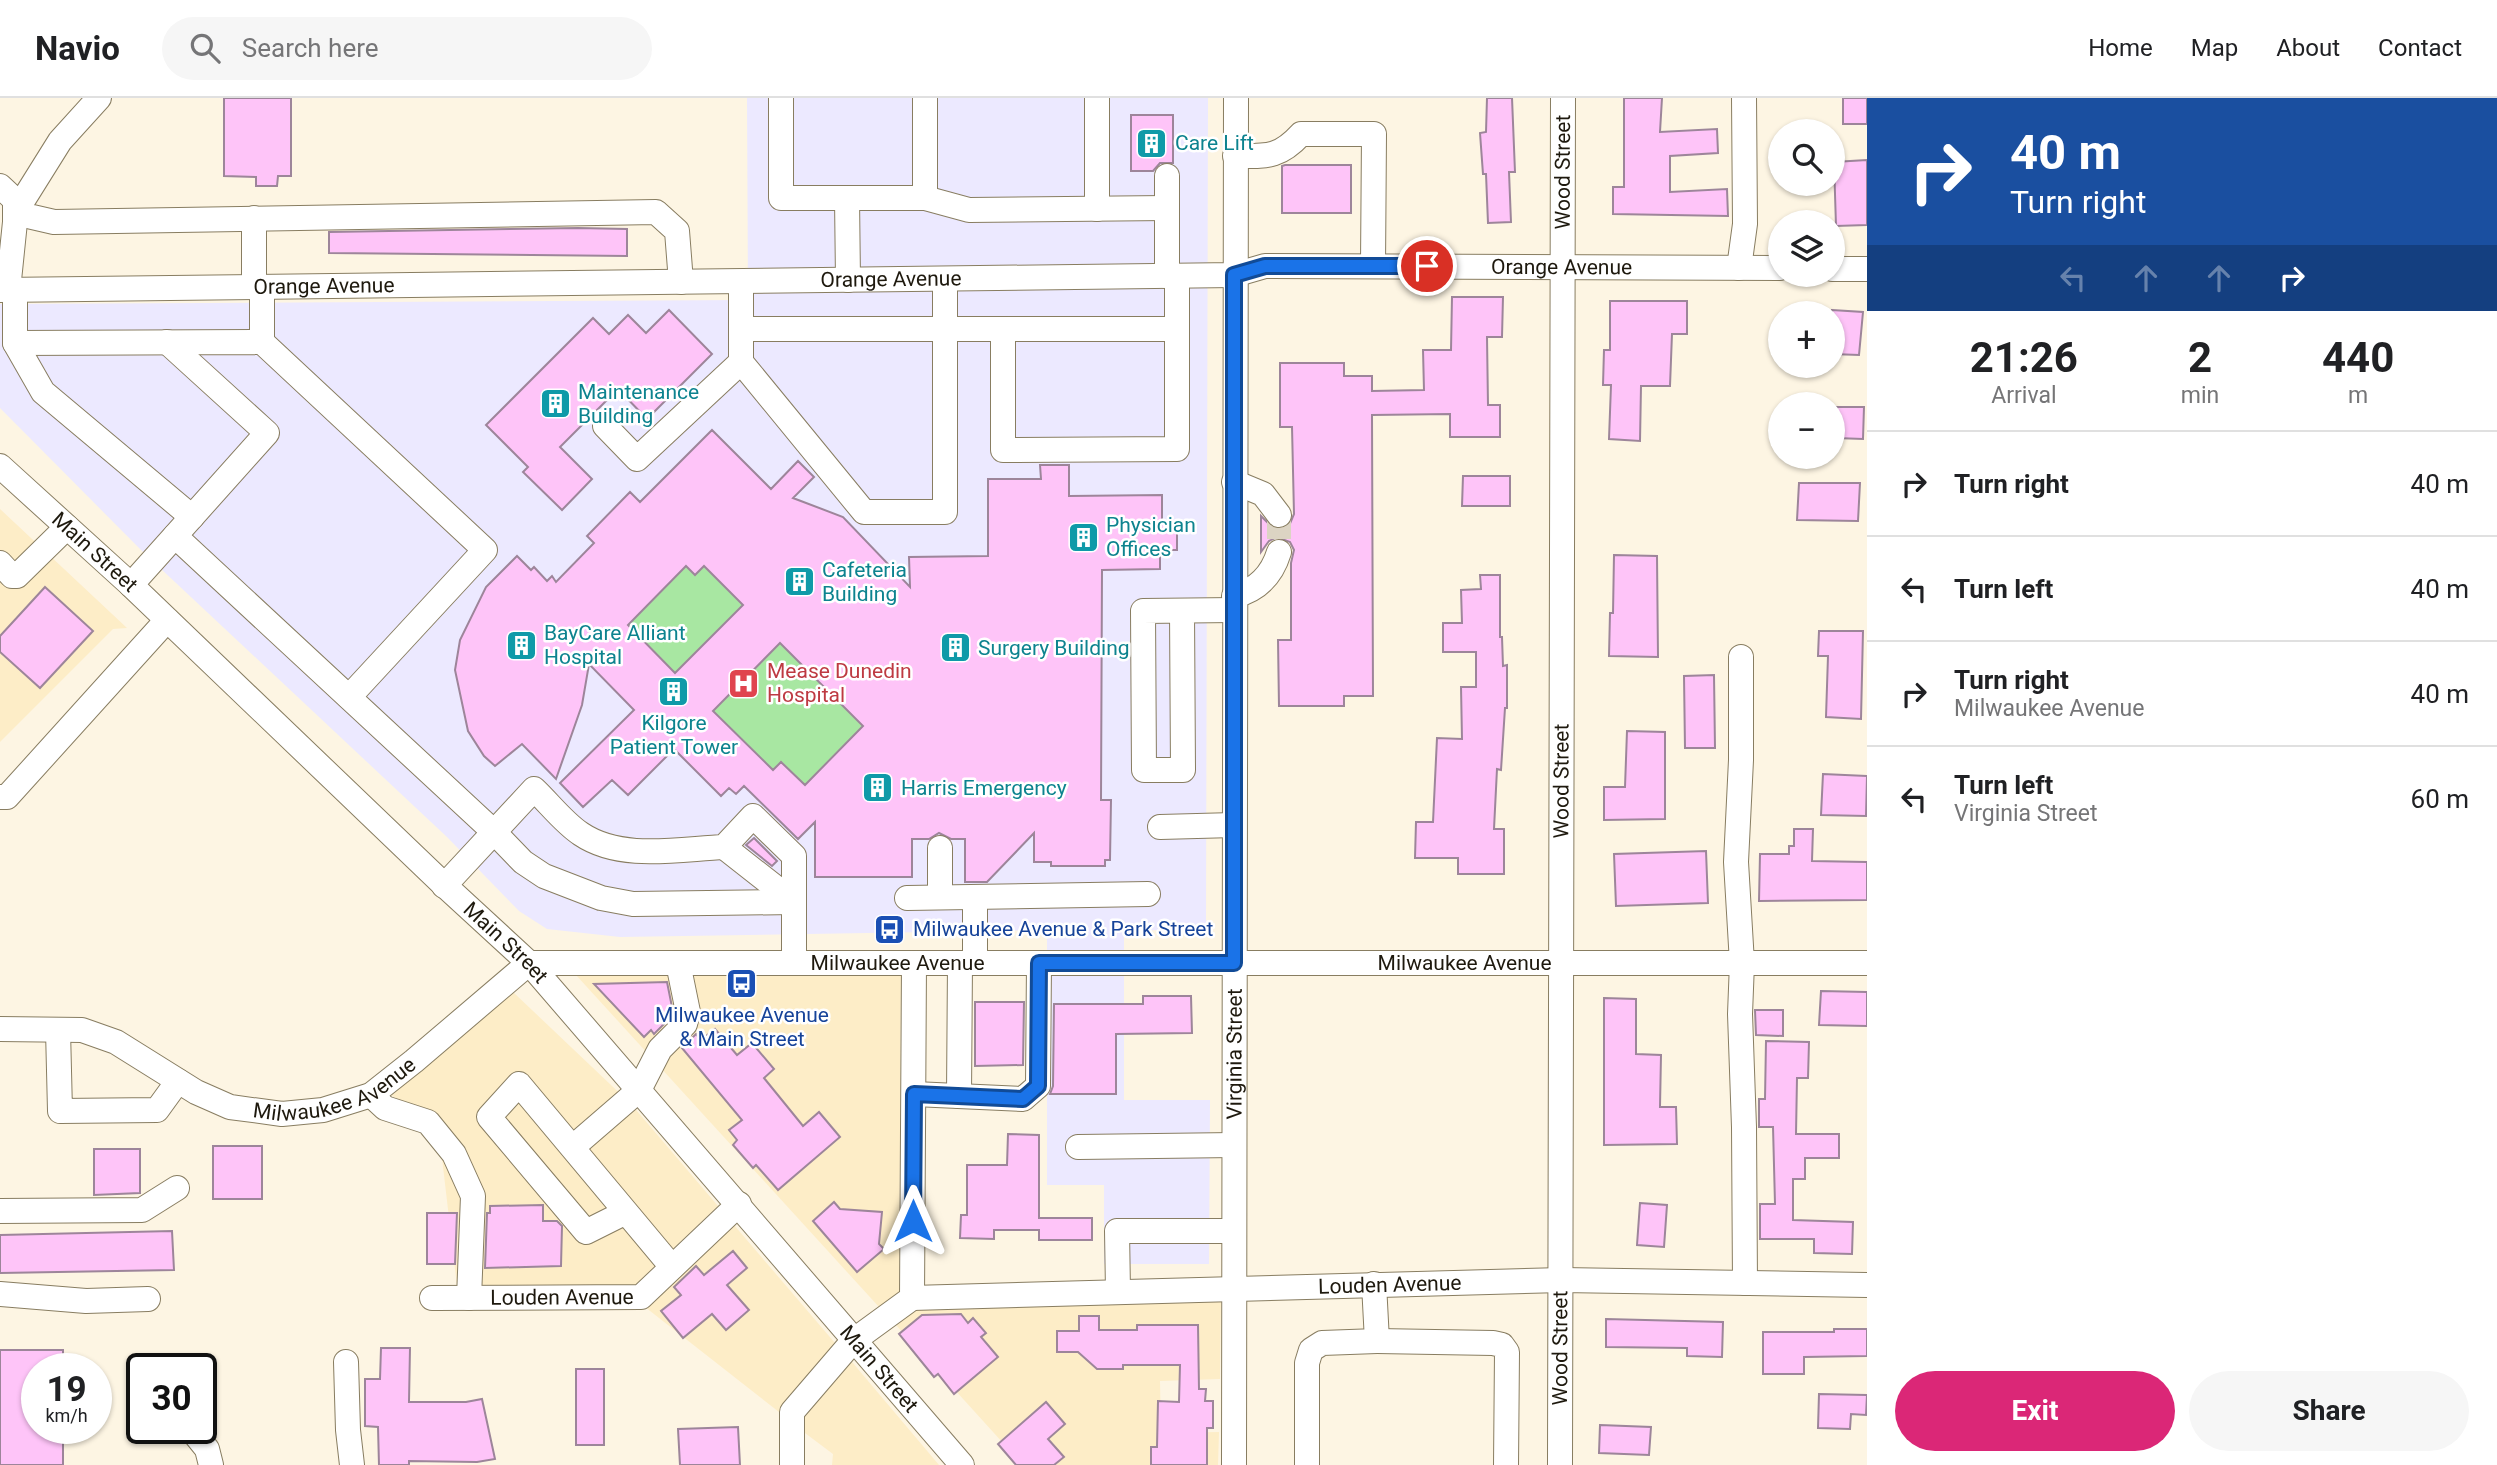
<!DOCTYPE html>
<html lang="en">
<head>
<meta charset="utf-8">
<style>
	:root { --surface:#fff; --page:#f6f6f6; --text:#202124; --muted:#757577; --line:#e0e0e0; --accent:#db2777 }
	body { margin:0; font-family:Roboto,sans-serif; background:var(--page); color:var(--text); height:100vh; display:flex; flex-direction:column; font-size:26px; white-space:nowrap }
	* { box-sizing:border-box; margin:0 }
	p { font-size:23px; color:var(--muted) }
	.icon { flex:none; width:38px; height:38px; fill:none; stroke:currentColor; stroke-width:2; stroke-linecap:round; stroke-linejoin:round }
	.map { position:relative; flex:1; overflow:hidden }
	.panel { display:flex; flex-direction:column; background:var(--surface); width:630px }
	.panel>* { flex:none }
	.top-card { background:#1a4fa0; color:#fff; overflow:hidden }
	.fabs { position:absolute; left:1768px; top:21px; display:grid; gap:14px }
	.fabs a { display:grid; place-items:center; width:77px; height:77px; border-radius:50%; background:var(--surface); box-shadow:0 2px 5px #0004; font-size:35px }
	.speed { position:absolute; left:21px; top:1255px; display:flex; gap:14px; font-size:35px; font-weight:700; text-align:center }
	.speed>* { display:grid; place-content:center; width:91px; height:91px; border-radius:50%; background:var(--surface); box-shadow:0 2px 5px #0004; line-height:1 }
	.speed small { font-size:18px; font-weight:400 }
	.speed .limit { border:4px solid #111; border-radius:10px; background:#fff; color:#111 }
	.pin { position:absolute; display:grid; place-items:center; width:60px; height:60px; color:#fff; margin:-30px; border:4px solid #fff; border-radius:50%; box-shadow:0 2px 7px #0007 }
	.me { position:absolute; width:77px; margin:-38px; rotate:0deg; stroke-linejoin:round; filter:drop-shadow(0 0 5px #0008) }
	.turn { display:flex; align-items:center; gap:24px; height:147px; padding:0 28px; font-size:32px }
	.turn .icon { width:91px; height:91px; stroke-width:2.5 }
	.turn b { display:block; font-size:49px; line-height:60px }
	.lanes { display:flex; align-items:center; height:66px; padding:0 28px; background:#0003; justify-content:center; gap:35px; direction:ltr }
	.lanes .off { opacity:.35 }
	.eta { display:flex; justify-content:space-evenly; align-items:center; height:119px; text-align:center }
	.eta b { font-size:42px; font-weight:700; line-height:49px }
	.primary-button { display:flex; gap:14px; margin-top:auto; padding:14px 28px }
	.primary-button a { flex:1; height:80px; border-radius:42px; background:var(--accent); color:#fff; font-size:28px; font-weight:700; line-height:80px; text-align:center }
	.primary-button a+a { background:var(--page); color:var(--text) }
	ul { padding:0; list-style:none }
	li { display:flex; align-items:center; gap:21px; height:105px; padding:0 28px; border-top:2px solid var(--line) }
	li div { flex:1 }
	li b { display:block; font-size:26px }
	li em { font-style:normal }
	header { display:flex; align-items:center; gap:42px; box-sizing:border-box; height:98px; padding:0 35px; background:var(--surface); border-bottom:2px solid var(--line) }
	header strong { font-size:33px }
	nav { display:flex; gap:38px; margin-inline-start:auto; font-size:24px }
	.search { width:490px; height:63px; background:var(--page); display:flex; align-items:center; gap:18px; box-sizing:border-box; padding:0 24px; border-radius:38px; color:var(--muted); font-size:26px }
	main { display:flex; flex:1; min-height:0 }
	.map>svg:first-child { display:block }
</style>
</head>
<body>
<header>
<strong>Navio</strong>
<div class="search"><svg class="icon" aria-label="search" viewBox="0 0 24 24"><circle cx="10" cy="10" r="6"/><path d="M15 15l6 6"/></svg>Search here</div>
<nav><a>Home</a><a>Map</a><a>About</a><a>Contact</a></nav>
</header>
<main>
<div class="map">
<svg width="1867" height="1367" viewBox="0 0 1867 1367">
	<rect width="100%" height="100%" fill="#fdf5e3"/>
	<g fill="#fdedc7">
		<path d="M0 411 127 530 113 531 0 644Z"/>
		<path d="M576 877H901L899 1194 879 1209Z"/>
		<path d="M513 894 631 1006 718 1108 635 1187 457 1188 438 1026 391 997Z"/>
		<path d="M734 1127 835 1245 782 1307 779 1314 645 1209 651 1207Z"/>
		<path d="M1221 1202 1220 1281 1160 1283 1161 1335 1219 1334 1218 1367H1023L896 1227 917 1211Z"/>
		<path d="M852 1264 939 1367H832L833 1356 805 1335V1318Z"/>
	</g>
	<path fill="#ece9ff" d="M747 0H1208L1206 831 1124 833V1002H1210L1209 1166H1104V1087H1047V832L620 839 547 831 519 813 447 739 144 455 0 310V206L748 202Z"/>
	<g fill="#a8e7a2">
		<path d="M629 410 695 477 704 468 743 507 675 575 628 527 671 483 614 426Z"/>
		<path d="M775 540 863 628 805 687 782 664 773 672 713 613 760 566Z"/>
	</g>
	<g fill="#fec4f8" stroke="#9d859a" stroke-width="2" fill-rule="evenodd">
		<path d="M224 0H291V78H278L277 88H256V79L224 78Z"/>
		<path d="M1487 0H1512L1515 74H1509L1511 124 1488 125 1486 76H1483L1480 35 1486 34Z"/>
		<path d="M1624 0H1662L1660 34 1717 31 1718 55 1670 58V94L1727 91 1728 118 1613 116V89H1624Z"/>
		<rect x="1843" y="0" width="24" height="26"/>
		<path d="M1131 17H1173V65H1160L1153 73H1131Z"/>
		<path d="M1867 62V127L1836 128 1834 64Z"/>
		<path d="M1285 67H1351V115H1282V68Z"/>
		<path d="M578 130 627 131V158L329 155V134Z"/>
		<path d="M1452 199H1503L1502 239H1487L1488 307H1500V339H1450V316L1372 317 1373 598H1344V608H1279L1278 542H1291V465L1294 452 1290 444 1277 439 1269 443 1261 454V418L1273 430 1280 432 1289 428 1294 416 1292 329H1280V265H1344V278H1372V293L1424 292 1423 252H1451Z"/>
		<path d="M1610 203H1687V236H1672L1670 288H1641L1640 343 1609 341 1611 287H1603L1604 252H1610Z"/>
		<path d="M669 212 712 256 647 321 618 291 560 349 592 381 562 412 523 374 528 369 486 327 593 220 609 236 628 217 646 235Z"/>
		<path d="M1832 212 1863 214 1859 257 1832 256Z"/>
		<path d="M1837 309H1864L1863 341 1836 340Z"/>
		<path d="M712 332 771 391 798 363 814 379 793 400 843 419 910 489 909 459 988 458V381H1041L1040 367H1069V398L1162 397V425H1177V452H1160V471L1102 472 1101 702H1111L1110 762H1105V768H1051V764H1034V735L987 784H965V741H951L939 735 929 741H912V779H815V724L798 741 744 688 736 696 729 690 721 698 674 651 628 697 612 682 583 709 560 685 634 612 589 566 582 607 556 681 522 646 495 668 484 658 468 633 455 572 460 542 486 489 517 458 531 472 534 469 547 483 552 478 556 484 594 445 587 438 630 394 640 404ZM686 468 695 477 704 468 743 507 675 575 628 527ZM780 545 863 628 805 687 781 664 773 672 713 613Z"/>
		<path d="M1463 378H1510V408H1462Z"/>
		<path d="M1799 385H1860L1858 423 1797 422Z"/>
		<path d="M1614 457 1657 458 1658 559 1609 558 1610 515H1613Z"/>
		<path d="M1480 477H1500V539H1502L1503 568 1507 567V610H1505L1501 672 1497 671 1494 731H1504V776H1458V760H1415L1416 724H1433L1437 640 1462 641 1461 589H1476V554H1443V525H1462L1461 492 1481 491Z"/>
		<path d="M45 489 93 533 40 590 0 554V538Z"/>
		<path d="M1819 533H1863L1861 621 1826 619 1828 558H1818Z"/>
		<path d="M1714 577 1715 650H1685L1684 578Z"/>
		<path d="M1627 633 1665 634V721L1604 722V689H1625Z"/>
		<path d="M1823 676 1867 678 1866 718 1821 717Z"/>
		<path d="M1794 731H1813L1812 763 1867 764V802L1759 803 1760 756H1789V748H1794Z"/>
		<path d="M754 740 777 763 772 768 746 747Z"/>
		<path d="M1706 753 1708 805 1616 808 1614 756Z"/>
		<path d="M667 884 673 914 672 918 654 936 651 932 644 939 594 886Z"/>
		<path d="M1821 893 1867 894V928L1819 927Z"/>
		<path d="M1143 898H1191L1192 935 1116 936V996H1050L1053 988 1054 906H1143Z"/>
		<path d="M1604 900 1636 901V956L1661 957 1660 1009H1676L1677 1046 1604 1047Z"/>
		<path d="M975 904H1024L1023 967 975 968Z"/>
		<path d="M1755 912H1783V938L1756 937Z"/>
		<path d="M715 931 737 957 752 945 774 971 764 980 803 1028 819 1014 840 1039 778 1092 756 1067 753 1070 733 1047 737 1042 729 1032 742 1022 682 950 696 936 701 942Z"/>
		<path d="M1766 943 1809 944 1808 980H1797L1796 1036H1839V1060H1805V1081H1793V1122L1853 1124 1852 1156 1814 1155V1141H1760V1106H1775L1773 1029H1759V1001H1765Z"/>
		<path d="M1008 1036 1039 1037V1120H1092V1142H1039V1132H994V1141L960 1140 961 1117H967V1067H1007Z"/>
		<rect x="213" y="1048" width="49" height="53"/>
		<path d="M94 1051H140V1095L94 1097Z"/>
		<path d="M834 1104 840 1111 882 1114 879 1146 884 1151 857 1174 813 1123Z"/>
		<path d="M1640 1105 1667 1107 1664 1149 1637 1147Z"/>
		<path d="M543 1107V1123H557L562 1128 561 1168 485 1170 487 1115H490V1108Z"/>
		<path d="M427 1115H457L455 1166H427Z"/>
		<path d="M172 1133 174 1172 0 1175V1137Z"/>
		<path d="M733 1153 747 1170 727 1187 749 1212 726 1232 712 1216 683 1240 661 1213 681 1197 674 1189 696 1168 704 1177Z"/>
		<path d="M961 1216 968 1225 973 1220 986 1235 981 1239 998 1259 954 1296 938 1276 934 1279 899 1236 922 1217Z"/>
		<path d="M1079 1218H1099V1232H1137V1227H1198L1199 1291H1206L1205 1303H1213V1330H1207V1367H1151V1349H1157L1158 1303 1179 1304 1180 1267H1123V1271H1097L1078 1254H1057V1233H1079Z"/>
		<path d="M1606 1221 1723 1224 1722 1259 1687 1258V1250L1606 1249Z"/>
		<path d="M1834 1231H1867V1258L1804 1259V1276H1763V1234H1834Z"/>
		<path d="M381 1250H410L409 1304H466L482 1301 495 1361 477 1364 409 1363V1367H379L378 1329 365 1328V1281H380Z"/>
		<path d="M0 1252H63V1270H37V1330H63V1367H0Z"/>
		<rect x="576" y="1271" width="28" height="76"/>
		<path d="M1819 1296 1867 1297 1866 1317 1851 1316 1850 1331 1818 1330Z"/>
		<path d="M1046 1304 1065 1326 1048 1341 1064 1359 1054 1367H1016L998 1346Z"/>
		<path d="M1600 1327 1651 1329 1649 1357 1599 1355Z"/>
		<path d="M738 1329 740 1367H680L678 1331Z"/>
	</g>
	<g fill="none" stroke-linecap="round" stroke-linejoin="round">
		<path stroke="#dcd4c3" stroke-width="24" stroke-dasharray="24 12" stroke-linecap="butt" d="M1279 417V454"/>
		<defs>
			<g id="minor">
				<path d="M99 0 60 43 15 115 54 124 656 114 677 133 681 184"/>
				<path d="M781 0V100H925V0"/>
				<path d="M1235 58C1267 58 1279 60 1301 36H1374L1373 168"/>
				<path d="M1167 78V178"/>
				<path d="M0 88 15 102V124L8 192"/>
				<path d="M847 100 848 182"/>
				<path d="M925 100 969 112 1167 110"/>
				<path d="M1097 111V0"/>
				<path d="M254 120V189"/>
				<path d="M1739 170 1745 126 1744 0"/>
				<path d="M1832 171H1867"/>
				<path id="s1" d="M0 192 1234 177 1265 168 1780 170"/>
				<path d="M15 192V245L262 244 485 452 349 599"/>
				<path d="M741 231H1177"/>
				<path d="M1003 231V352L1177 351V178"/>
				<path d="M262 244V189"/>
				<path d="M15 245 43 294 192 419"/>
				<path d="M741 264 864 414H945V181"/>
				<path d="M605 328 637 361 741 264V184"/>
				<path id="s2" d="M0 368 131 487 442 785 529 865 962 1367"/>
				<path d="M1234 384 1263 396 1279 417"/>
				<path d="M175 438 494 734 523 764 544 778 601 800 633 806 794 804"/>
				<path d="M0 465 12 478H17L67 429"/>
				<path d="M131 487 267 335 167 244"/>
				<path d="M1234 498C1258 492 1272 477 1279 454"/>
				<path d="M1182 513 1183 672H1144L1143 513 1234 512"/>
				<path d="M1741 559V662L1736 764 1742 865 1740 916 1744 1029 1745 1185"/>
				<path d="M0 699H7L167 522"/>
				<path d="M1160 729 1234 727"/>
				<path d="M724 749 794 804"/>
				<path d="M940 750V799"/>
				<path d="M444 788 534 691C549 705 564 725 581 736 621 763 678 751 724 749L753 718 794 758V865"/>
				<path d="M975 799V865"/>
				<path d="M907 800 1148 796"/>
				<path id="s3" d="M0 931 82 932 116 944 196 994 230 1009 282 1016 323 1012 371 997 414 963 529 865H1867"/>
				<path d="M58 932 60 1013 157 1012 178 983"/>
				<path d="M914 996 1023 1001 1038 988 1039 865"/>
				<path d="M371 997 385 1010 428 1024 454 1056 473 1098 469 1200"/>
				<path d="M959 998 960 865"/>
				<path d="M573 1049 639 992 660 951 685 926 688 914 678 865"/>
				<path d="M1078 1049 1234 1047"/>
				<path d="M0 1113 142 1112 177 1090"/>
				<path d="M626 1114 586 1134 489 1019 519 986 672 1169"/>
				<path d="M1118 1193 1117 1133H1234"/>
				<path d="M0 1196 86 1203 148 1201"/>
				<path id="s4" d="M432 1200 641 1199 739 1106"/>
				<path id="s5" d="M912 1200 1562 1182 1867 1187"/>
				<path d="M1377 1243 1493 1245 1502 1247 1507 1254 1506 1367"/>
				<path d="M346 1264 348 1332 352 1367"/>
				<path d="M190 1330 207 1351 211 1367"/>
				<path d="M792 1367V1314L853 1243 912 1200 914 865"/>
				<path id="s6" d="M1234 1367 1236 0"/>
				<path d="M1307 1367V1265L1311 1252 1322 1245 1377 1243 1374 1186"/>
				<path id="s7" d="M1560 1367 1563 0"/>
			</g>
		</defs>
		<use href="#minor" stroke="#887d61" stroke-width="26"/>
		<use href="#minor" stroke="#fff" stroke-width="24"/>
	</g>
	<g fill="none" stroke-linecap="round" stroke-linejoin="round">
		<defs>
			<path id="route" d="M913 1123 914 996 1023 1001 1038 988 1039 865H1234V177L1265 168H1427"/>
		</defs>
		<use href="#route" stroke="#114b97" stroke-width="18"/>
		<use href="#route" stroke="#1a73e8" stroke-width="12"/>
	</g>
	<defs>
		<symbol id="building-square" viewBox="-11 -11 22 22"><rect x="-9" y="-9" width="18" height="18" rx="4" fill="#0f9aa8" stroke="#fff"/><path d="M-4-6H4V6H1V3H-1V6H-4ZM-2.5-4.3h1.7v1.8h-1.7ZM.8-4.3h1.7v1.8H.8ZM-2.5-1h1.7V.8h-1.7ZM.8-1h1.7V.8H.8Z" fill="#fff"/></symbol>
		<symbol id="hospital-square" viewBox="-11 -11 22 22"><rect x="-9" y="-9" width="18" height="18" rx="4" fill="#e0444e" stroke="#fff"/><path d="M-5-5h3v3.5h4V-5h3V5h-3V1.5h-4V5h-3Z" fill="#fff"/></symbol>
		<symbol id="bus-square" viewBox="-11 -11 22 22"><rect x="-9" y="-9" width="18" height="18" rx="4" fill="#1a4fb4" stroke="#fff"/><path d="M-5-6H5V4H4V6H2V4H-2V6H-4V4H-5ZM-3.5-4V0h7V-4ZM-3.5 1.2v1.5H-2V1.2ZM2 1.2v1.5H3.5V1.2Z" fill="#fff"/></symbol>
	</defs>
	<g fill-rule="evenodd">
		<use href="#building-square" x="1134" y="28" width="35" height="35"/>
		<use href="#building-square" x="538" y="288" width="35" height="35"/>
		<use href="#building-square" x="1066" y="422" width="35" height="35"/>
		<use href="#building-square" x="782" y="466" width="35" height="35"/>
		<use href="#building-square" x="504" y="530" width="35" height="35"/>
		<use href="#building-square" x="938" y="532" width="35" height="35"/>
		<use href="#hospital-square" x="726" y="568" width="35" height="35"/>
		<use href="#building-square" x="656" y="576" width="35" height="35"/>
		<use href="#building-square" x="860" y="672" width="35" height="35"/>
		<use href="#bus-square" x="872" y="814" width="35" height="35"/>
		<use href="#bus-square" x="724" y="868" width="35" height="35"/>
	</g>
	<g text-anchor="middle" stroke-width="5" stroke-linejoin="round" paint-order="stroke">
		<g font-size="21" fill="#0d838f" stroke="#fff" text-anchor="start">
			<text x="1175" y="52">Care Lift</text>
			<text x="578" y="301">Maintenance<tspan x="578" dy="24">Building</tspan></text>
			<text x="1106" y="434">Physician<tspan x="1106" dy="24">Offices</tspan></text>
			<text x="822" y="479">Cafeteria<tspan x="822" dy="24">Building</tspan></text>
			<text x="544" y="542">BayCare Alliant<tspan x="544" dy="24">Hospital</tspan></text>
			<text x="978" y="557">Surgery Building</text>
			<text x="674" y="632" text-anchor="middle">Kilgore<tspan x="674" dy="24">Patient Tower</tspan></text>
			<text x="901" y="697">Harris Emergency</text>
		</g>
		<g font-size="21" fill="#1e190e" stroke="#fff">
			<text dy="7" stroke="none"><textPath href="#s7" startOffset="1293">Wood Street</textPath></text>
			<text dy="7" stroke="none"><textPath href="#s1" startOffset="1563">Orange Avenue</textPath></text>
			<text dy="7" stroke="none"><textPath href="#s1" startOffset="891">Orange Avenue</textPath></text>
			<text dy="7" stroke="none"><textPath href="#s1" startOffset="324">Orange Avenue</textPath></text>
			<text dy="7" stroke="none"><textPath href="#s2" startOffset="128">Main Street</textPath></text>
			<text dy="7" stroke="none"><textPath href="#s7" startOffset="684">Wood Street</textPath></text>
			<text dy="7" stroke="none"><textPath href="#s2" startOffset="695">Main Street</textPath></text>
			<text dy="7" stroke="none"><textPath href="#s3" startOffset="968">Milwaukee Avenue</textPath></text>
			<text dy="7" stroke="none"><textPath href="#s3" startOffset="1535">Milwaukee Avenue</textPath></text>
			<text dy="7" stroke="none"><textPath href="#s6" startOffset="411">Virginia Street</textPath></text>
			<text dy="7" stroke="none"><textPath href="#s3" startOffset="360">Milwaukee Avenue</textPath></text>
			<text dy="7" stroke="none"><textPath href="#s5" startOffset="478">Louden Avenue</textPath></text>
			<text dy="7" stroke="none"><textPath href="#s4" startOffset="130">Louden Avenue</textPath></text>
			<text dy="7" stroke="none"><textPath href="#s7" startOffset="117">Wood Street</textPath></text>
			<text dy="7" stroke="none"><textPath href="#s2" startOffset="1262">Main Street</textPath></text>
		</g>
		<g font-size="21" fill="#be3a42" stroke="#fff" text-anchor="start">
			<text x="767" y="580">Mease Dunedin<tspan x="767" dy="24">Hospital</tspan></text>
		</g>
		<g font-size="21" fill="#164399" stroke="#fff" text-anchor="start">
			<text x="913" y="838">Milwaukee Avenue &amp; Park Street</text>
			<text x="742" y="924" text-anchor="middle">Milwaukee Avenue<tspan x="742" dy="24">&amp; Main Street</tspan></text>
		</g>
	</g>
</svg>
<div class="fabs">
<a><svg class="icon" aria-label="search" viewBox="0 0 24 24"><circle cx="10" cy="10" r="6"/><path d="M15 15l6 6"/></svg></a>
<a><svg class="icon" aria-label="layers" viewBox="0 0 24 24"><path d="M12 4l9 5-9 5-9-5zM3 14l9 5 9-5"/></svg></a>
<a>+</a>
<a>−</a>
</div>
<div class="speed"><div>19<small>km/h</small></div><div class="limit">30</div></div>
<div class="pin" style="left:1427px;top:168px;background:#d93025"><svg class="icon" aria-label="arrive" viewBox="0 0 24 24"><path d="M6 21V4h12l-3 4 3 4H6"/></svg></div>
<svg class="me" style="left:913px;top:1123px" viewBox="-20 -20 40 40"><path d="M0-17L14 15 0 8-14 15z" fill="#1a73e8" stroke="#fff" stroke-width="4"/></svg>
</div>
<section class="panel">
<div class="top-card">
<div class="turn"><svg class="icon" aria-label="right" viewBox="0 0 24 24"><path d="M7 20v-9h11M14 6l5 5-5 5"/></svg><div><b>40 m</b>Turn right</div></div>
<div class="lanes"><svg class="icon off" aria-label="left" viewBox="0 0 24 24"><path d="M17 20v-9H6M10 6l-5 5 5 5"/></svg><svg class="icon off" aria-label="ahead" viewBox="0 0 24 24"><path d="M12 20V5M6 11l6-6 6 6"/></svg><svg class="icon off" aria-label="ahead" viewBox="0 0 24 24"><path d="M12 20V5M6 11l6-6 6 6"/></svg><svg class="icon" aria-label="right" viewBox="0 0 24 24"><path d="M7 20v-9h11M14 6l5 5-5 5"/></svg></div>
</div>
<div class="eta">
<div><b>21:26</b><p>Arrival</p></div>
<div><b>2</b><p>min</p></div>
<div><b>440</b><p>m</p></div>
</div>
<ul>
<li><svg class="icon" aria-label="right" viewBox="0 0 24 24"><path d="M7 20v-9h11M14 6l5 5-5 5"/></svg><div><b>Turn right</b></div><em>40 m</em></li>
<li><svg class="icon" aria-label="left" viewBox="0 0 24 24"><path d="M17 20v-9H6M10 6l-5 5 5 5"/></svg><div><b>Turn left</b></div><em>40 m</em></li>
<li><svg class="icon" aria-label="right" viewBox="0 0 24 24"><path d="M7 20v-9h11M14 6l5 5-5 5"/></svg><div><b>Turn right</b><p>Milwaukee Avenue</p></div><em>40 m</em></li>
<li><svg class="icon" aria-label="left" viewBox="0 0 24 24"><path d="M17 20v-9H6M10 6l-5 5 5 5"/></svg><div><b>Turn left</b><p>Virginia Street</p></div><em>60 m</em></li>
</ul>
<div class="primary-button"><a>Exit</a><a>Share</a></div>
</section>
</main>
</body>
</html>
